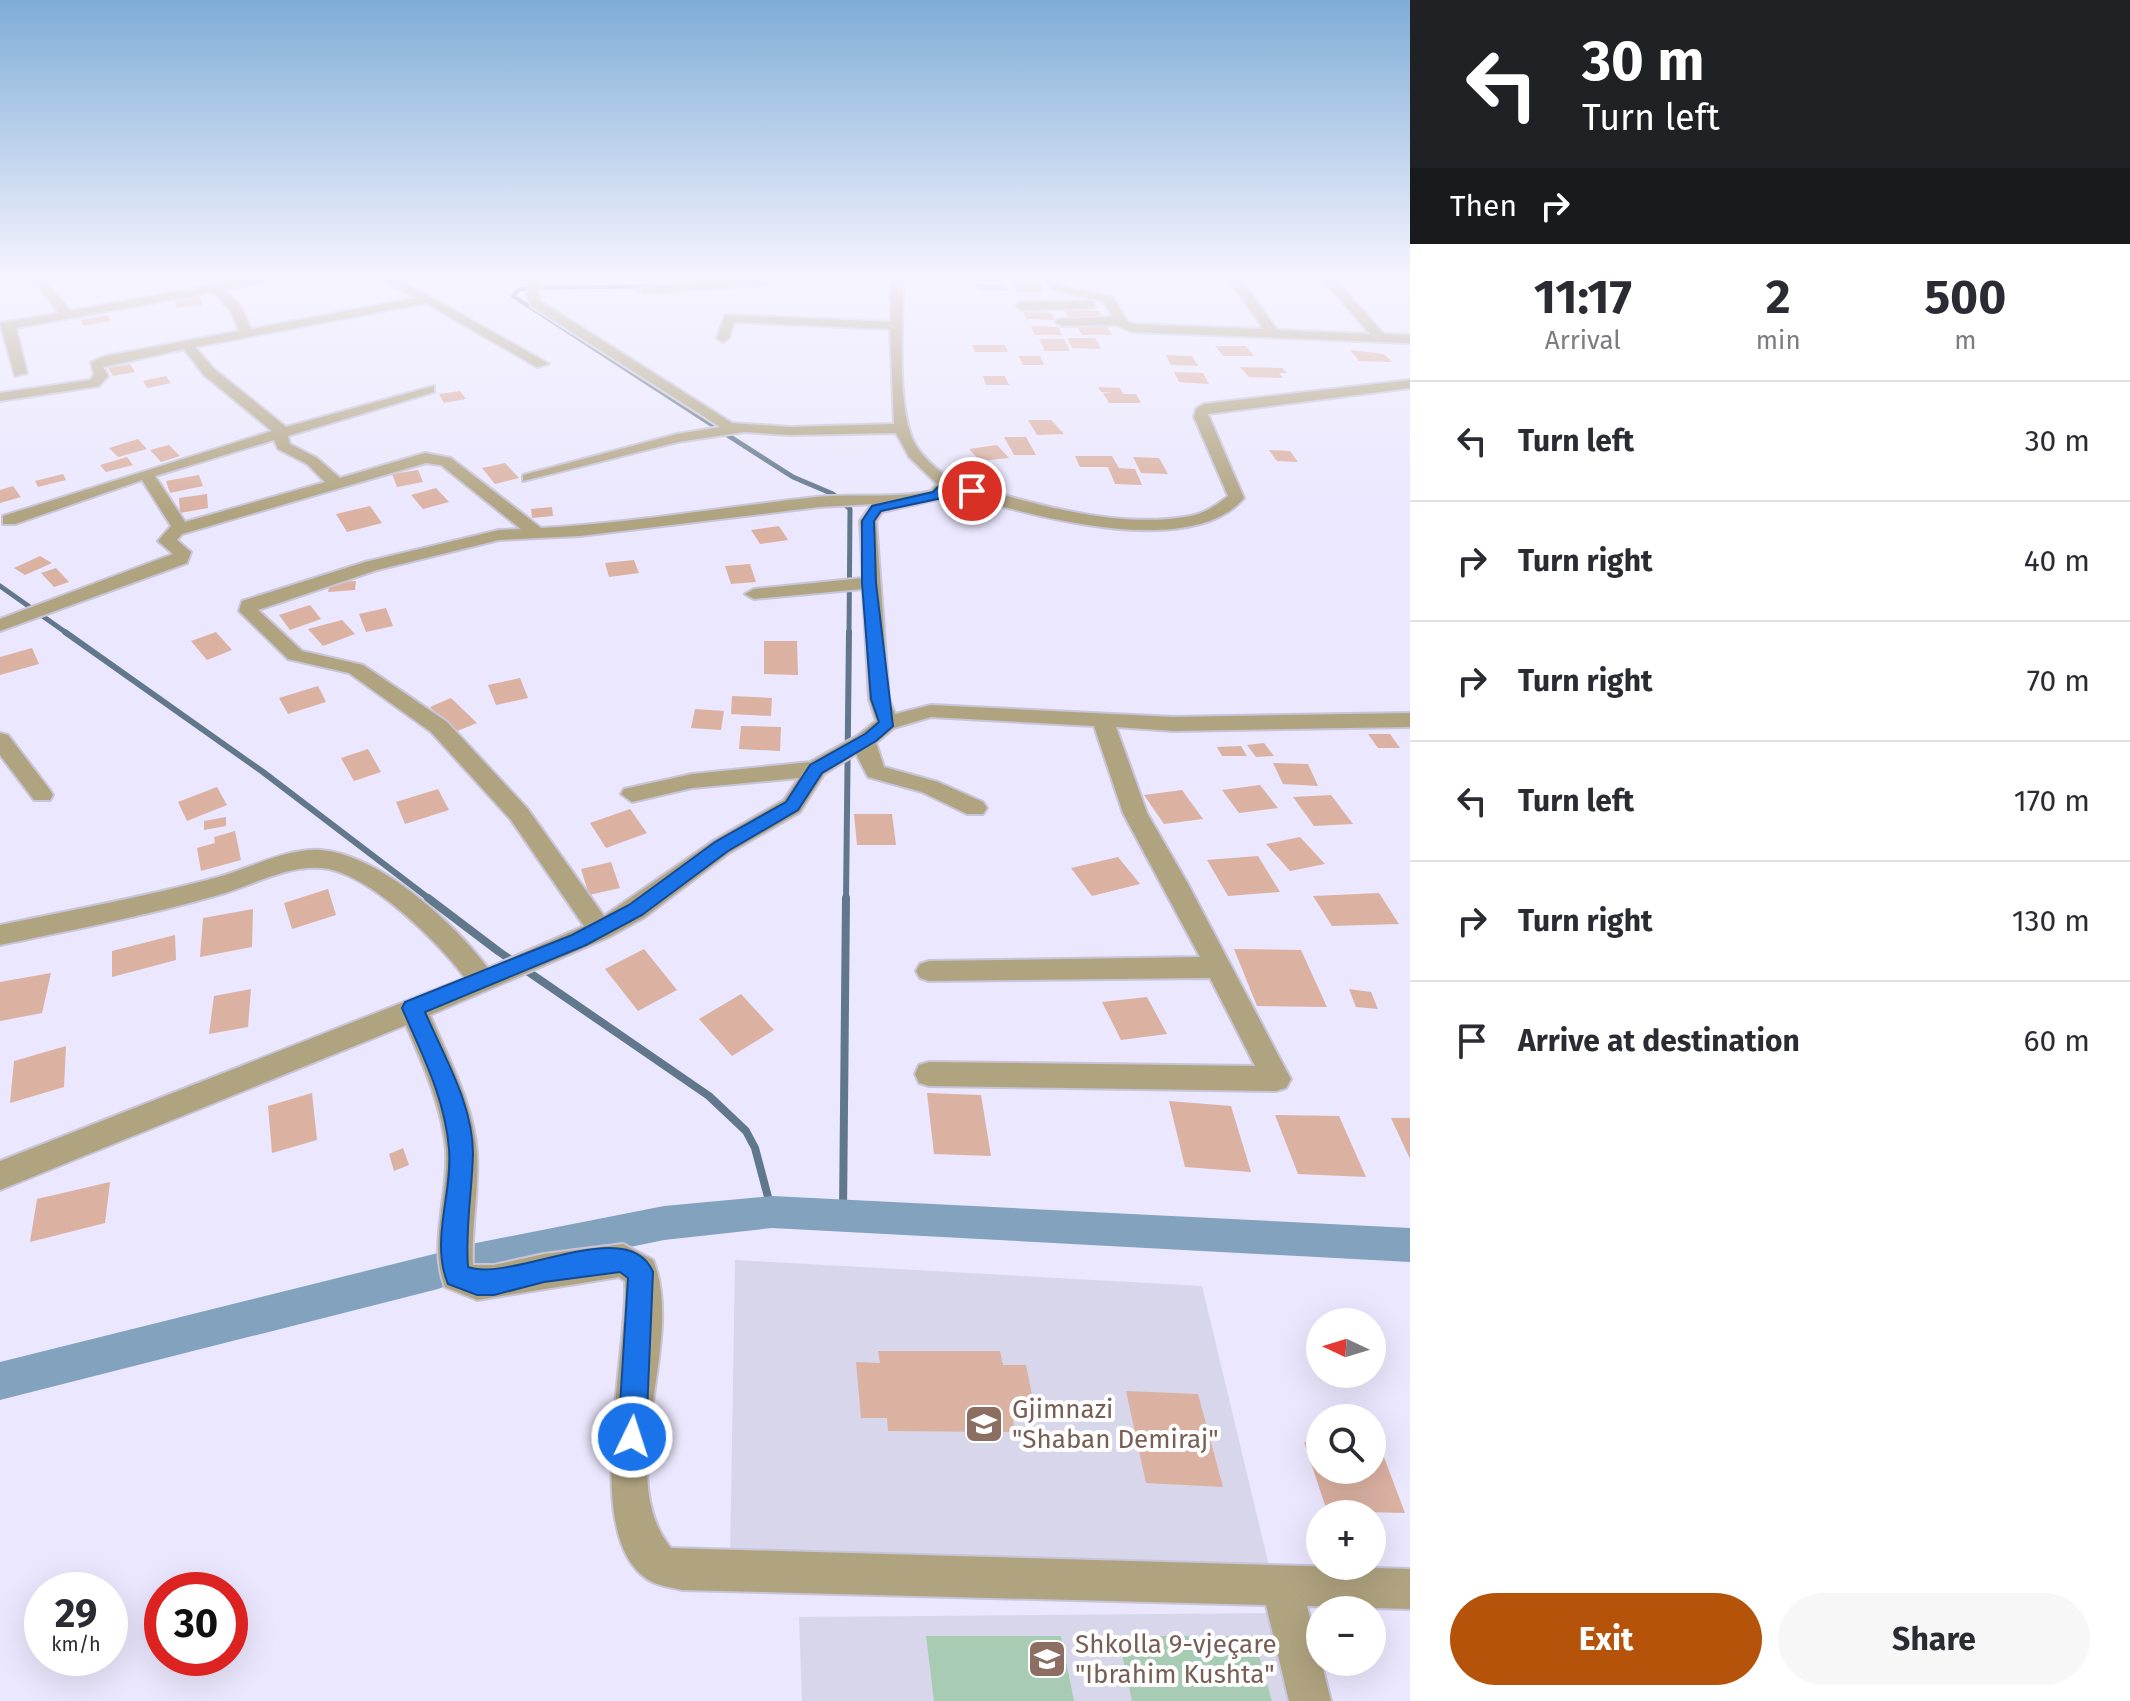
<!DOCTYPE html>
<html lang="en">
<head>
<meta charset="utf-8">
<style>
	:root { --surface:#fff; --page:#f7f7f7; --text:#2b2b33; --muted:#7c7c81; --line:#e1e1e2; --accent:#b45309 }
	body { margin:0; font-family:"Fira Sans",sans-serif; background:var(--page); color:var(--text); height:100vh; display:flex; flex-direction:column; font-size:30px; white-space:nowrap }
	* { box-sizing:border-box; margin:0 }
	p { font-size:26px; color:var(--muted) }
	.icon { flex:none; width:44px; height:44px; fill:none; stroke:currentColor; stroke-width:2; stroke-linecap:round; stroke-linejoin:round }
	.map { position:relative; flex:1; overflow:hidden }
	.details { display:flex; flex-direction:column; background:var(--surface); width:720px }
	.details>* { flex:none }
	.banner { background:#202124; color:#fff; overflow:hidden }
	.needle { width:52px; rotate:274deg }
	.buttons { position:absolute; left:1306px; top:1308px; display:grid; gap:16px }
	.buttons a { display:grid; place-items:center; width:80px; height:80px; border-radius:50%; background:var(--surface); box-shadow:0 8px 32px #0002; font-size:40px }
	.speed { position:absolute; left:24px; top:1572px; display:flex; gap:16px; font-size:40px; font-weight:700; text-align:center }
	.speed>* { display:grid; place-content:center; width:104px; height:104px; border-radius:50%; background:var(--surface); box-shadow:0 8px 32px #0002; line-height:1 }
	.speed small { font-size:20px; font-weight:400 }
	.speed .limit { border:12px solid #d22; background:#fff; color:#111 }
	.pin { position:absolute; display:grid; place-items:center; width:68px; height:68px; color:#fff; margin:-34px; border:4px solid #fff; border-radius:50%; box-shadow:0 2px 8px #0007 }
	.me { position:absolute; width:88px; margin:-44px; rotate:4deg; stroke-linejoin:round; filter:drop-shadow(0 0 6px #0008) }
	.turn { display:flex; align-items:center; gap:28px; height:168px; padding:0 40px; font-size:36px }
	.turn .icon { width:104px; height:104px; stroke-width:2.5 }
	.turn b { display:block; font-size:56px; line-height:68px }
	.then { display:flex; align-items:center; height:76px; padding:0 40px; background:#0003; gap:16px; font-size:30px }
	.eta { display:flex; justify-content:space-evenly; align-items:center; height:136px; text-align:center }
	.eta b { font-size:48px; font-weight:700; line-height:56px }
	.cta { display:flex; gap:16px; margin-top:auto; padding:16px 40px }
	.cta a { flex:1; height:92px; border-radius:48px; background:var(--accent); color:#fff; font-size:32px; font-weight:700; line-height:92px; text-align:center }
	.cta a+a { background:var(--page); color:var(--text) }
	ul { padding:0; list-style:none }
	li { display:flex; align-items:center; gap:24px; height:120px; padding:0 40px; border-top:2px solid var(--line) }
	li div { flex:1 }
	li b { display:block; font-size:30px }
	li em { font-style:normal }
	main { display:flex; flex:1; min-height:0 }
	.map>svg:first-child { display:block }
</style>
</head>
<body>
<main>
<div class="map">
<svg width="1410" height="1701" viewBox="0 0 1410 1701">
	<rect width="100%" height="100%" fill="#ebe7fe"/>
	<g fill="#d8d6eb">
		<path d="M735 1260 1202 1286 1270 1570 730 1562Z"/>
		<path d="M1282 1613 1303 1701H802L799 1617Z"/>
	</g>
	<g fill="#a8cbb4">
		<path d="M926 1636H1061L1074 1701H934Z"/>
		<path d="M1118 1636H1253L1272 1701H1132Z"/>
	</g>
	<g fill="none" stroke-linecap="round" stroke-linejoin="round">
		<g stroke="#61778c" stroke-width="4">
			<path d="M698 286 706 284 708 274"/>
			<path d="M529 288 518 290 513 296 721 431"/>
			<path d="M539 288 662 286"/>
		</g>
		<g stroke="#61778c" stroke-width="5">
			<path d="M718 429 793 477 833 494 850 509 849 634"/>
			<path d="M0 586 68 634"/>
		</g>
		<g stroke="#61778c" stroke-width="6">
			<path d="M65 632 263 772 431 900"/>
			<path d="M846 900 849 632"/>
		</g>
		<g stroke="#61778c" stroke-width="8">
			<path d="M428 898 498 951 709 1096 746 1131 755 1148 772 1212"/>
			<path d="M843 1214 846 898"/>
		</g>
		<path fill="#82a2bd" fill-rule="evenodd" d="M772 1196 1410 1228V1262L772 1228 664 1240 461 1282 453 1278 451 1284 438 1289 0 1400V1362L438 1253 446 1257 448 1252 461 1246 664 1206Z"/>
	</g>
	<g fill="#dbb1a2">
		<path d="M975 274H998L1002 282H978Z"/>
		<path d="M1187 274H1223L1227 279 1190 278Z"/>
		<path d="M1014 283 1040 284 1044 292H1017Z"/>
		<path d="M975 284H1005L1008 291H981Z"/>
		<path d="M200 297 202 305 176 308 175 301Z"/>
		<path d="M1065 310 1099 311 1101 315H1097L1100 319H1069Z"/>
		<path d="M1023 312 1051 313 1055 320 1027 319Z"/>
		<path d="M108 315 110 321 83 326 81 320Z"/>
		<path d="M1031 326 1058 327 1062 335H1035Z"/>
		<path d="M1077 326 1107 327 1112 335H1082Z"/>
		<path d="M1067 338H1095L1101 349 1072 348Z"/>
		<path d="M1039 339H1064L1070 351H1045Z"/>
		<path d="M972 345H1005L1008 352H975Z"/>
		<path d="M1215 346H1246L1254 356H1223Z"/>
		<path d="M1350 350 1384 354 1392 362 1359 361Z"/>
		<path d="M1166 355 1192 356 1198 366 1171 365Z"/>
		<path d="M1019 356H1040L1044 365H1023Z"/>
		<path d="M130 364 135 372 113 376 108 368Z"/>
		<path d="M1240 367 1282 368 1287 373H1279L1283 378 1249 377Z"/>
		<path d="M1174 372 1203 373 1209 384 1179 382Z"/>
		<path d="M166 376 171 383 147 388 143 381Z"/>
		<path d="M983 376H1005L1009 385H986Z"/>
		<path d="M1098 387 1120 388 1123 394H1136L1141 403H1109L1103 393 1114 392H1101Z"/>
		<path d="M460 391 466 399 444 403 439 394Z"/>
		<path d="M1028 420H1051L1064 434 1037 435Z"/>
		<path d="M1004 437H1026L1036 455H1014Z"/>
		<path d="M138 439 147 449 118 457 109 448Z"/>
		<path d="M169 445 180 456 161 462 150 450Z"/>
		<path d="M997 445 1009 458 980 461 969 449Z"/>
		<path d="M1269 450 1290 451 1298 462 1277 461Z"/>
		<path d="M1075 456H1112L1119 468 1135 469 1142 485 1115 484 1108 467H1080Z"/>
		<path d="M127 457 133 465 106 472 100 465Z"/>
		<path d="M1133 457 1159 458 1168 474 1141 473Z"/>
		<path d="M505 463 519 478 495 484 482 468Z"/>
		<path d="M418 470 423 482 397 487 392 474Z"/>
		<path d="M63 474 66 480 38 487 35 481Z"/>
		<path d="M199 475 203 486 170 493 166 481Z"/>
		<path d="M13 486 21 497 0 503V490Z"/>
		<path d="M436 488 449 502 423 509 411 495Z"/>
		<path d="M207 494 208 508 180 513 179 498Z"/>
		<path d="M370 506 382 523 347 532 336 514Z"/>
		<path d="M552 507 553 516 532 518 531 509Z"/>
		<path d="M779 526 788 540 760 544 751 530Z"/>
		<path d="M40 556 52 563 25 575 14 568Z"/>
		<path d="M634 560 639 573 609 577 605 563Z"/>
		<path d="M750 564 756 582 731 584 725 566Z"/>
		<path d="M56 568 69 582 54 587 41 573Z"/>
		<path d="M356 581 355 590 328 592 330 583Z"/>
		<path d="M310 605 321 619 290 630 279 615Z"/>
		<path d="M386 608 393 626 366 632 359 614Z"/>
		<path d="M342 620 355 634 323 646 308 629Z"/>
		<path d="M216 632 232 650 207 660 191 641Z"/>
		<path d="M764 641H797L798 675 764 674Z"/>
		<path d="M32 648 39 664 0 675V657Z"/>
		<path d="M520 678 528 698 496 705 488 685Z"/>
		<path d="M318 686 326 702 288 714 279 698Z"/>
		<path d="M732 696 772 698 771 716 731 714Z"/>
		<path d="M451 698 477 723 455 732 430 707Z"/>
		<path d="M695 709 724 711 721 730 691 728Z"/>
		<path d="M741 726 781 727 780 751 739 749Z"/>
		<path d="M1368 734H1390L1400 748H1378Z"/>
		<path d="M1264 743 1274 756 1256 757 1247 745Z"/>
		<path d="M1241 746 1247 756H1222L1217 747Z"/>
		<path d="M368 749 381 772 354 781 341 758Z"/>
		<path d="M1273 763 1308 764 1318 786 1283 784Z"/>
		<path d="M1260 785 1278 808 1239 813 1222 790Z"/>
		<path d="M217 787 227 805 187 821 178 802Z"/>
		<path d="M438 789 449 810 405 824 396 802Z"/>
		<path d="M1182 790 1203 819 1164 824 1144 795Z"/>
		<path d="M1331 795 1353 824 1314 826 1293 797Z"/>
		<path d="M630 809 647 833 606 848 590 823Z"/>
		<path d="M854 814H892L896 845H857Z"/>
		<path d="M226 817V826L204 830V821Z"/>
		<path d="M235 831 241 860 201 871 197 848 215 843 214 837Z"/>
		<path d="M1300 837 1325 864 1290 871 1266 844Z"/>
		<path d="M1258 856 1280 892 1228 896 1207 860Z"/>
		<path d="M1118 857 1140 884 1092 896 1071 868Z"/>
		<path d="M611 862 620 888 589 895 581 869Z"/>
		<path d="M328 889 336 915 292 929 284 903Z"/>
		<path d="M1379 893 1399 924 1332 926 1313 896Z"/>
		<path d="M253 909 252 947 200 957 203 918Z"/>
		<path d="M175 935 176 960 112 977V951Z"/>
		<path d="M644 949 677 990 638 1011 605 969Z"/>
		<path d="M1234 949 1301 950 1327 1007 1257 1006Z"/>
		<path d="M51 973 42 1013 0 1021V982Z"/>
		<path d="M251 989 248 1027 209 1034 214 996Z"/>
		<path d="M1349 989 1371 992 1378 1009 1356 1007Z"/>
		<path d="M741 994 774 1030 732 1056 699 1019Z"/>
		<path d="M1147 997 1167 1034 1121 1040 1102 1002Z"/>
		<path d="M66 1046 64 1087 10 1103 14 1061Z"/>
		<path d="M312 1093 317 1140 272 1153 268 1106Z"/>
		<path d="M927 1093 981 1095 991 1156 934 1154Z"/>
		<path d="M1169 1101 1231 1106 1251 1172 1185 1167Z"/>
		<path d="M1275 1115 1339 1116 1366 1177 1298 1174Z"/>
		<path d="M1391 1118H1410V1159Z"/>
		<path d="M403 1148 409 1165 394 1171 389 1154Z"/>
		<path d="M110 1182 105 1223 30 1242 37 1199Z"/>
		<path d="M878 1351H1000L1003 1365H1026L1037 1420H1013L1015 1432 888 1431 887 1418H861L856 1362 880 1363Z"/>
		<path d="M1126 1391 1198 1394 1223 1487 1146 1483Z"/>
		<path d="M1304 1442 1320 1443V1470H1372V1444H1379L1405 1513 1327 1511Z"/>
	</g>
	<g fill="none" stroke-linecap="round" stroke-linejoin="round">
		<defs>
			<g id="minor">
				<path d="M29 274H41L70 311 272 274H296L224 290 241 307 251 329 416 298 370 274H385L402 281 549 364 537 367 426 303 195 347 214 369 286 427 434 386V392L288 436 290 444 317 458 340 478 425 453 451 458 541 528C633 523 724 507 816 497 855 493 893 499 931 491L937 484 909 457 896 433 790 435 744 432 678 442 523 481V475L677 434 720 427 531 306 526 293 533 274H545L538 293 540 301 732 423 790 427 894 424 890 329 734 322 729 338 723 342 717 338 725 315 891 322V274H903C904 318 895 403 914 442 921 456 939 472 953 480 965 487 980 489 993 492 1053 509 1122 527 1185 517 1202 515 1214 507 1228 496L1194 417 1196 409 1204 404 1410 380V388L1208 414 1244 498C1189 563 1018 513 949 490L943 498 882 512 876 521 889 699 895 714 931 705 1174 717 1410 713V727L1174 731 1116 727 1147 813 1188 884 1286 1070 1291 1079 1286 1088 1276 1091 929 1086 919 1083 915 1074 919 1065 929 1062 1255 1066 1210 978 929 981 920 978 916 971 920 964 929 961 1200 957 1123 813 1094 726 931 717 894 728 876 743 884 767 938 782 983 802 987 808 983 814H967L922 792 868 777 856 754 824 774 800 812 729 853 645 917 609 937 430 1015C449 1060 474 1105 477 1154 479 1191 471 1228 473 1265H494L544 1254 623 1244 653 1260C687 1341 611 1475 671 1548L1410 1569V1609L1307 1606 1331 1701H1289L1266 1605 682 1590C670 1587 657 1586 647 1579 580 1535 629 1351 625 1281L619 1277 477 1300 445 1287C428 1246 449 1193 446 1150 442 1106 423 1065 406 1025L0 1190V1161L465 978C439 942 367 871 321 868 286 865 249 887 215 896 144 916 72 930 0 945V925C72 910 144 897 215 878 249 869 286 848 321 850 380 855 454 923 488 968L584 926 511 820 431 732 349 673 288 659 239 611 242 601 365 562 499 530 521 529 441 465 426 463 182 534 177 540 191 552 187 563 0 631V619L173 554 158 541 171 526 142 480 15 524H3V516L272 431 204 375 184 349 103 367 108 376 99 386 0 401V393L90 380 94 375 91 362 106 356 239 331 231 311 213 292 16 328 27 373 15 376 0 323 59 313ZM274 440 278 449 307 464 325 482 185 522 155 476ZM872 504 860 521 863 578 754 589 745 594 754 599 863 589 869 699 876 721 857 736 810 762 692 774 624 789 621 794 632 802 692 788 799 778 784 800 713 841 604 916 527 808 447 722 363 665 302 651 258 610 377 570 499 540 580 536 819 507Z"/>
				<path d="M767 274H780L764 285 644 293 638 290 644 287 761 279Z"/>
				<path d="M1043 274H1055L1060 285 1112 297 1128 322 1134 324 1264 329 1225 274H1237L1277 330 1370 334 1318 274H1330L1384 334 1410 335V343L1132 332 1117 325 1062 326 1056 322 1058 319 1113 317 1104 302 1052 289Z"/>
				<path d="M1094 301V307L1090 308 1021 310 1015 306 1021 302Z"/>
				<path d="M0 733 8 735 50 790 53 795 50 800H34L0 755Z"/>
			</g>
		</defs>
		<use href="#minor" stroke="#c8c5d9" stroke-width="4"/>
		<use href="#minor" fill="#b0a380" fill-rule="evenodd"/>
	</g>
	<linearGradient id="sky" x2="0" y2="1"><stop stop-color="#7fadd7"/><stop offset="0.54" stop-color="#f6f4ff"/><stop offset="1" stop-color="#f6f4ff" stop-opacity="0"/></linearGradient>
	<rect width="1410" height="512" fill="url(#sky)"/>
	<path fill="#1a73e8" stroke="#114b97" stroke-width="2" d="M946 479 978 491 972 495 949 488 942 498 881 511 874 521 876 583 893 726 876 741 822 773 798 810 728 851 642 915 586 945 425 1012C444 1057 473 1104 473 1154 472 1192 465 1229 468 1267 512 1283 629 1213 653 1272L646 1437 642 1447 632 1451 622 1447 618 1437 628 1278 620 1272 544 1282 494 1295H477L448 1284C430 1241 453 1192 449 1149 445 1098 422 1054 402 1008L405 1002 572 935 629 905 715 842 786 802 810 765 865 734 879 722 871 699 862 583V521L872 506 933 492Z"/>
	<defs>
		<symbol id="school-square" viewBox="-11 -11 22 22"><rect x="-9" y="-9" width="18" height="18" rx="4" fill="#8d6e63" stroke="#fff"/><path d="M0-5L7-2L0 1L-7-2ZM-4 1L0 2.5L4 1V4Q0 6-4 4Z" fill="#fff"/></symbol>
	</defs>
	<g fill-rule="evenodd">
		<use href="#school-square" x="962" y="1402" width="44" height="44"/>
		<use href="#school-square" x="1025" y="1637" width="44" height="44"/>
	</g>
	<g text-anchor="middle" stroke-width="8" stroke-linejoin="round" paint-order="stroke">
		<g font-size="26" fill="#785e54" stroke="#fff" text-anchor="start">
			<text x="1012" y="1418">Gjimnazi<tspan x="1012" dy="30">"Shaban Demiraj"</tspan></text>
			<text x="1075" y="1653">Shkolla 9-vjeçare<tspan x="1075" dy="30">"Ibrahim Kushta"</tspan></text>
		</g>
	</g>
</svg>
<div class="buttons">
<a><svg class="needle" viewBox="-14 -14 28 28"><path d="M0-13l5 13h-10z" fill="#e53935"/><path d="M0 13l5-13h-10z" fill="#7c7c81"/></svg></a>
<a><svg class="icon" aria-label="search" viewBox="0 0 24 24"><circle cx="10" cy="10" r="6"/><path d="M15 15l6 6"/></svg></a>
<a>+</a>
<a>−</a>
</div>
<div class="speed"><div>29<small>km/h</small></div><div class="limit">30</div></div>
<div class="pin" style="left:972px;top:491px;background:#d93025"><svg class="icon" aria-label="arrive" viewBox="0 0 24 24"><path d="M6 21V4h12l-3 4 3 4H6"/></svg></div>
<svg class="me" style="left:632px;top:1437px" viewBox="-20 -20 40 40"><circle r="17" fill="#1a73e8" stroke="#fff" stroke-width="3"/><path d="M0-11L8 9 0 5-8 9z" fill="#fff"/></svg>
</div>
<section class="details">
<div class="banner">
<div class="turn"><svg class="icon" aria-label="left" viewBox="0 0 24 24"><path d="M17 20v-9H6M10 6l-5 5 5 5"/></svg><div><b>30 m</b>Turn left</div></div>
<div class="then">Then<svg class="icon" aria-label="right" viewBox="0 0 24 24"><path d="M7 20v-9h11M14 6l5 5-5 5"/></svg></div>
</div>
<div class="eta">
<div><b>11:17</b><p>Arrival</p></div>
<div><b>2</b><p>min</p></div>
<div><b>500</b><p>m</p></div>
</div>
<ul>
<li><svg class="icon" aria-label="left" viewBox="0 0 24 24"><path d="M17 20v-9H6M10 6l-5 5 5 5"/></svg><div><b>Turn left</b></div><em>30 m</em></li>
<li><svg class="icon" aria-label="right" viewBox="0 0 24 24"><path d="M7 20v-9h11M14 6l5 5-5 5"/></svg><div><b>Turn right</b></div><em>40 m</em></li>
<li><svg class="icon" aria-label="right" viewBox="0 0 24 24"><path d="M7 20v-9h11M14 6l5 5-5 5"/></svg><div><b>Turn right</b></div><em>70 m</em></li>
<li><svg class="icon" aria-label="left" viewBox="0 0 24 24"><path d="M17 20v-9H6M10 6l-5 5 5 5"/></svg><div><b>Turn left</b></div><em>170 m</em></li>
<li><svg class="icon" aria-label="right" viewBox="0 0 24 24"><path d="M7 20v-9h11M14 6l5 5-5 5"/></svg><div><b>Turn right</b></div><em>130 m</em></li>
<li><svg class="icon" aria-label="arrive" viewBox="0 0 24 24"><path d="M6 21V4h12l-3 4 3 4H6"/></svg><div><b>Arrive at destination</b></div><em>60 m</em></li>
</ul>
<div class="cta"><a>Exit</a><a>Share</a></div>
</section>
</main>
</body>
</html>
